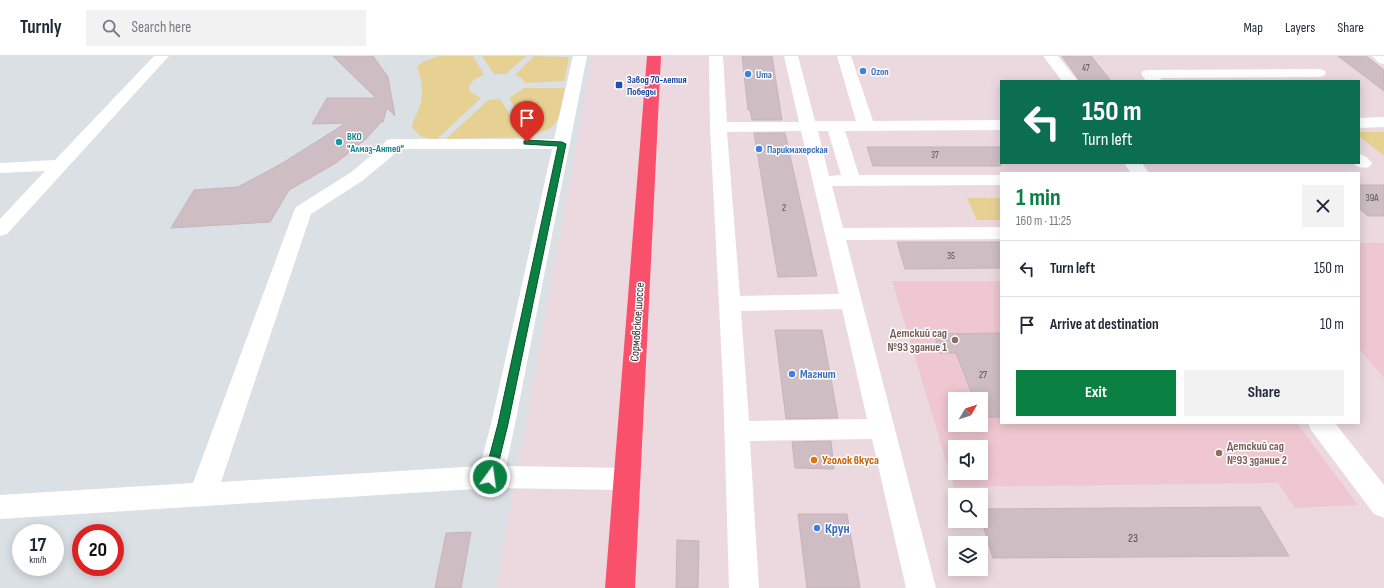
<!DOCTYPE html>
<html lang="en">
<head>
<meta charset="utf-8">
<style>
	:root { --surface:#fff; --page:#f2f2f3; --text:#1f2937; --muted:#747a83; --line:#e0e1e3; --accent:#0b8043 }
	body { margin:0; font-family:"Sofia Sans Condensed",sans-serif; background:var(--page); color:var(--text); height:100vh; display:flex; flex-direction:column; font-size:15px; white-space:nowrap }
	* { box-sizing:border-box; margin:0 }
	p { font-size:13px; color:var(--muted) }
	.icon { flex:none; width:22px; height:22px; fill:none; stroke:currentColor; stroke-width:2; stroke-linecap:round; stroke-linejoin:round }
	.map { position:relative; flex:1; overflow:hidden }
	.details { position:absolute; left:1000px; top:116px; width:360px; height:252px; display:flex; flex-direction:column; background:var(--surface); border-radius:0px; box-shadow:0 2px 10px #0003 }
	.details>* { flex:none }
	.top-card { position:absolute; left:1000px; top:24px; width:360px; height:84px; border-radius:0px; box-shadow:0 2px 10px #0003; background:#0b6e4f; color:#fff; overflow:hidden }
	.needle { width:26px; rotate:51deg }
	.tools { position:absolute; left:948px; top:336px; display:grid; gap:8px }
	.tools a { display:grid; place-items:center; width:40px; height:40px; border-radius:0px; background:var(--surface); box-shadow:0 2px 10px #0003; font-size:20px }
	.speed { position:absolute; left:12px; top:468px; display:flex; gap:8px; font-size:20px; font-weight:700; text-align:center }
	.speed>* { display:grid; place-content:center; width:52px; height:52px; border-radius:50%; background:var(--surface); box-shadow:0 2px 10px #0003; line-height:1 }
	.speed small { font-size:10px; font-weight:400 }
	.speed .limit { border:6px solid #d22; background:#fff; color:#111 }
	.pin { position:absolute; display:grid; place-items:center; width:34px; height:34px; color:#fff; margin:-41px -17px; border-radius:50% 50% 50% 0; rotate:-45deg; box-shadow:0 0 4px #0007 }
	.pin .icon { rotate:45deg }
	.me { position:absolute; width:44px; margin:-22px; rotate:14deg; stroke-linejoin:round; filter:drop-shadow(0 0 3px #0008) }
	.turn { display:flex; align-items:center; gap:14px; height:84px; padding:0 16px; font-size:18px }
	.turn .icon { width:52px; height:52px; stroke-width:2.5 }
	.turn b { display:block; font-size:28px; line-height:34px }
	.round { display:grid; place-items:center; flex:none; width:42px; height:42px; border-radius:0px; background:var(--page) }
	.headline { display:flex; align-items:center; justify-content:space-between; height:68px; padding:0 16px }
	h1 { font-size:24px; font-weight:700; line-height:30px; color:var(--accent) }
	.cta { display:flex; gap:8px; margin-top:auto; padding:8px 16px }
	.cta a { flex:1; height:46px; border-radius:0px; background:var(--accent); color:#fff; font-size:16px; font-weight:700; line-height:46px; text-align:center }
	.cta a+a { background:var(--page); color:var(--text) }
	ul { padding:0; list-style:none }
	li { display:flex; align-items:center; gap:12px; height:56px; padding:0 16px; border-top:1px solid var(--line) }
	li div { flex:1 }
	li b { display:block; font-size:15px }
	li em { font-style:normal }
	header { display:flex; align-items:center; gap:24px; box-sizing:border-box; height:56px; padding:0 20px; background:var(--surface); border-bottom:1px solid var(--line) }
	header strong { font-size:19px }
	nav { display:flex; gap:22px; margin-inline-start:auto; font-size:14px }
	.search { width:280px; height:36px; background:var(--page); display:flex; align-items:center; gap:10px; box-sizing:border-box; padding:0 14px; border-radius:0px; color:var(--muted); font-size:15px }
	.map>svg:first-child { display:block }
</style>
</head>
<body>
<header>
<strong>Turnly</strong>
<div class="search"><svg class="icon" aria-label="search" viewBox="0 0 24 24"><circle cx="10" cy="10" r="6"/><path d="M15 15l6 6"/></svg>Search here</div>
<nav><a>Map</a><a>Layers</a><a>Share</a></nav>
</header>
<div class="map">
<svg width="1384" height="532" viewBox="0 0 1384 532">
	<rect width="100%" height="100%" fill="#ecd9e0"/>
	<path fill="#dae0e4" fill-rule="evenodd" d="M0 0H592L496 532H0ZM21 477H55V511H21ZM81 477H115V511H81Z"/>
	<g fill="#efc7d1" fill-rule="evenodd">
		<path d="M1359 187H1384V322L1359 293Z"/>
		<path d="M892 225H1001V367H1297L1358 449 1295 452 1278 427 954 431ZM955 343H981V369H955ZM955 391H981V417H955Z"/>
	</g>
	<g fill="#e7d192">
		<path d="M439 0H473L484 19C476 22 469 25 469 35L481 42 436 84 420 80 412 71C413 63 418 57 420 50 424 37 422 23 417 11L423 6Z"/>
		<path d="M482 0H526L506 18H494Z"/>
		<path d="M534 0 568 1 569 4 564 25 525 27 522 22 515 19Z"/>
		<path d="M524 32H565C558 59 563 73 531 79L509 42Z"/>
		<path d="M500 43 524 81 446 83 488 44Z"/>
		<path d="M1359 76H1384V100L1359 80Z"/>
		<path d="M967 142H1001V164H977Z"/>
	</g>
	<g fill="#cebec3" stroke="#c7b3b9">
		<path d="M333 0H373L388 21 395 60 387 52 383 66H381L366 83 336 107 289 134 270 166 171 172 194 134 238 131 281 108 346 67 312 68 327 42H376Z"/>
		<path d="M742 0H772L782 64H752L750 54H748Z"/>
		<path d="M1062 0H1091L1111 25H1080Z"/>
		<path d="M1338 0H1366L1384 14V35Z"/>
		<path d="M754 77H785L817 220 778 221Z"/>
		<path d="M867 91H1001V110H873Z"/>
		<path d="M1359 129H1384V160H1368L1359 152Z"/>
		<path d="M897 186H1001V212L905 213Z"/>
		<path d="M775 274H822L838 362 786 363Z"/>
		<path d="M1001 277V361H981V343H974L956 297H940L934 278Z"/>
		<path d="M831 385 834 413 795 412 792 386Z"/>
		<path d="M1260 451 1289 500 993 502 981 463V453Z"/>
		<path d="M798 458H847L860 532H807Z"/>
		<path d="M471 476 461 532H435L446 477Z"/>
		<path d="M677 484 699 485 698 532H676Z"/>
	</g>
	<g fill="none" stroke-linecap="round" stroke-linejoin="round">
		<g fill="#fff" fill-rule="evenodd">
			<path d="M154 0H169L7 178 0 180V163L45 115 0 117V107L55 104Z"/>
			<path d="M573 0H587L515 368 506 410 627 412 636 415 640 423 636 431 627 434 490 432 0 463V439L193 427 294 155 296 151 350 117 379 93 387 84 393 83H554ZM398 93H552L491 368 480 410 221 426 311 158 362 125 391 101Z"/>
			<path d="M709 0H723L727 66H799L784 0H798L815 65H856L837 0H851L873 65 1001 64V74L845 75 859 119H1001V129L832 130 843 172 1001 171V183L846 184 936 532H906L872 383 750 385 759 532H729L723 328 710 71ZM801 75 839 238 740 240 727 76ZM818 75H828L841 119 829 120ZM842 253 867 363 749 365 741 255Z"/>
			<path d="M1043 0H1058L1078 25H1062Z"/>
			<path d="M1372 0H1384V8L1379 7Z"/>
			<path d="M1319 13 1324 14 1326 17 1324 20 1319 21 1160 22 1162 25H1146L1141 18 1143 15 1148 14Z"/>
			<path d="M1384 61V71L1359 72V62Z"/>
			<path d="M1359 98C1365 99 1368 102 1372 107L1369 111C1362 112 1358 112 1353 107H1359Z"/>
			<path d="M1124 107H1142L1149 117H1131Z"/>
			<path d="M1308 367H1335L1384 429V462L1374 458 1311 374Z"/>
		</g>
		<path fill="#f9516b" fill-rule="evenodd" d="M647 0H661L635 532H605Z"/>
	</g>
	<path fill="#0b8043" stroke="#07532c" d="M527 84 562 86 566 88 508 368 495 421 494 425 490 426 486 425 484 421 498 368 558 90 524 88V85Z"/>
	<g fill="#3f7fe0" stroke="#fff" stroke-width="1.5">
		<circle cx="863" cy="15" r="4"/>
		<circle cx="748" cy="18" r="4"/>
		<circle cx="759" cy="93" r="4"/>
		<circle cx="792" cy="318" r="4"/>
		<circle cx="817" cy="472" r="4"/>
	</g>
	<rect fill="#1a4fb4" stroke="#fff" stroke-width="1.5" x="615" y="25" width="8" height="8" rx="2"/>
	<circle fill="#0f9aa8" stroke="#fff" stroke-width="1.5" cx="339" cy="86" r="4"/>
	<g fill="#8d6e63" stroke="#fff" stroke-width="1.5">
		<circle cx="955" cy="284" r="4"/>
		<circle cx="1219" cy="397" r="4"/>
	</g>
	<circle fill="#e8710a" stroke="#fff" stroke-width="1.5" cx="814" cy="404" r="4"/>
	<g text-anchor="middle" stroke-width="3" stroke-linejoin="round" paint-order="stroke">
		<g font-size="9" fill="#524e50">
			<text x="1086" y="15">47</text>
			<text x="935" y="102">37</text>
		</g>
		<g font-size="10" font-weight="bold" fill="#366cbe" stroke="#fff" text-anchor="start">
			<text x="871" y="19">Ozon</text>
			<text x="756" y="22">Uma</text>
			<text x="767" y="97">Парикмахерская</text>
		</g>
		<g font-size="10" font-weight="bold" fill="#164399" stroke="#fff" text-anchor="start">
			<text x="627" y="27">Завод 70-летия<tspan x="627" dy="12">Победы</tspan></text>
		</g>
		<g font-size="10" font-weight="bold" fill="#0d838f" stroke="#fff" text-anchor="start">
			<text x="347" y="84">ВКО<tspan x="347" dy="12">"Алмаз-Антей"</tspan></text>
		</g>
		<g font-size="10" fill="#524e50">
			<text x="1372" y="145">39А</text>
			<text x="784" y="155">2</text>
			<text x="951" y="203">35</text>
			<text x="983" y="322">27</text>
		</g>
		<g font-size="12" fill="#292929" stroke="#fff">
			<text transform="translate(637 266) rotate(-86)" y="4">Сормовское шоссе</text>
		</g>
		<g font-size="12" font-weight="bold" fill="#785e54" stroke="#fff" text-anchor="end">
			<text x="947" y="281">Детский сад<tspan x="947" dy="14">№93 здание 1</tspan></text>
			<text x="1227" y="394" text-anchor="start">Детский сад<tspan x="1227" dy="14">№93 здание 2</tspan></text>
		</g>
		<g font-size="12" font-weight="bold" fill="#366cbe" stroke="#fff" text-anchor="start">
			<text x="800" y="322">Магнит</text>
		</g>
		<g font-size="12" font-weight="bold" fill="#c56008" stroke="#fff" text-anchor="start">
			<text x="822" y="408">Уголок вкуса</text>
		</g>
		<g font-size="12" fill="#524e50">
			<text x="1133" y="486">23</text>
		</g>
		<g font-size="14" font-weight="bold" fill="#366cbe" stroke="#fff" text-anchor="start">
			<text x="825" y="477">Крун</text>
		</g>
	</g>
</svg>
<div class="tools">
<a><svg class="needle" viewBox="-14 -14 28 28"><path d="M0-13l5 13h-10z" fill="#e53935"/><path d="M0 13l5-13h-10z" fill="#747a83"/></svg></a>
<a><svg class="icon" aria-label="sound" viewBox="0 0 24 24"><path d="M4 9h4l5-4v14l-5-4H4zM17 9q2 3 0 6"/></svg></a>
<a><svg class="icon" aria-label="search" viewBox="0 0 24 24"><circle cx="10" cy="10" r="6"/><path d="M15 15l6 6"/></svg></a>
<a><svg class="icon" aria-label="layers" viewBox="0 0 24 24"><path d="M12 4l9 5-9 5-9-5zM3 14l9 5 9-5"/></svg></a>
</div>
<div class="speed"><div>17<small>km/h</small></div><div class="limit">20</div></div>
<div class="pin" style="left:527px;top:86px;background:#d93025"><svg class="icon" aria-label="arrive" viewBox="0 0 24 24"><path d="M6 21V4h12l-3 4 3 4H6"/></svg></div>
<svg class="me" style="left:490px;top:421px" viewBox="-20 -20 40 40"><circle r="17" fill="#0b8043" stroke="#fff" stroke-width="3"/><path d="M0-11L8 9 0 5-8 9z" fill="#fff"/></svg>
<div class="top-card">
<div class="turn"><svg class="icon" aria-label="left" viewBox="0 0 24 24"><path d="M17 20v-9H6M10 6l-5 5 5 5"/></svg><div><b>150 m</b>Turn left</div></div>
</div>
<section class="details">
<div class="headline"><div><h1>1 min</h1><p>160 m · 11:25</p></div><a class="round"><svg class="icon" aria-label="close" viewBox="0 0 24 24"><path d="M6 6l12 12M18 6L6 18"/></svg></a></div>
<ul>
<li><svg class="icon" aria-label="left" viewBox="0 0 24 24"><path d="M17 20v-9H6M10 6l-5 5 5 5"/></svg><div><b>Turn left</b></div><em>150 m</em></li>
<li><svg class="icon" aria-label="arrive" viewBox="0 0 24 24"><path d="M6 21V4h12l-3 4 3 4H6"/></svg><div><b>Arrive at destination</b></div><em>10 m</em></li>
</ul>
<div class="cta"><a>Exit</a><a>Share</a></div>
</section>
</div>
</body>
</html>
